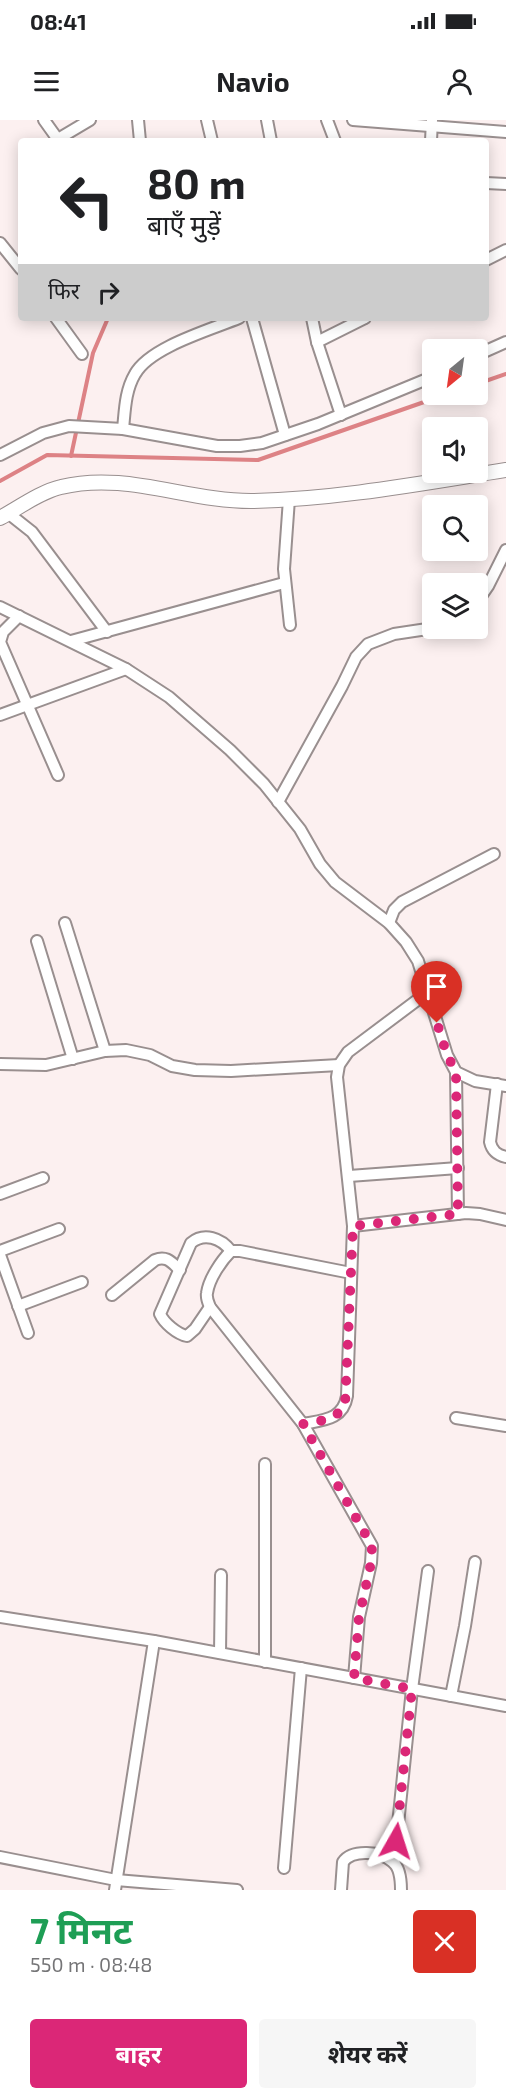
<!DOCTYPE html>
<html lang="hi">
<head>
<meta charset="utf-8">
<style>
	:root { --surface:#fff; --page:#f6f6f6; --text:#202124; --muted:#757577; --accent:#db2777 }
	body { margin:0; font-family:"Exo 2","Noto Sans Devanagari",sans-serif; background:var(--page); color:var(--text); height:100vh; display:flex; flex-direction:column; font-size:22px; white-space:nowrap }
	* { box-sizing:border-box; margin:0 }
	p { font-size:20px; color:var(--muted) }
	.icon { flex:none; width:33px; height:33px; fill:none; stroke:currentColor; stroke-width:2; stroke-linecap:round; stroke-linejoin:round }
	.map { position:relative; height:1770px; overflow:hidden }
	.details { display:flex; flex-direction:column; background:var(--surface); flex:1 }
	.details>* { flex:none }
	.hud { position:absolute; left:18px; top:18px; width:471px; height:183px; border-radius:6px; box-shadow:0 3px 15px #0003; background:#fff; color:var(--text); overflow:hidden }
	.needle { width:39px; rotate:209deg }
	.controls { position:absolute; left:422px; top:219px; display:grid; gap:12px }
	.controls a { display:grid; place-items:center; width:66px; height:66px; border-radius:6px; background:var(--surface); box-shadow:0 3px 15px #0003; font-size:30px }
	.pin { position:absolute; display:grid; place-items:center; width:51px; height:51px; color:#fff; margin:-62px -26px; border-radius:50% 50% 50% 0; rotate:-45deg; box-shadow:0 0 6px #0007 }
	.pin .icon { rotate:45deg }
	.me { position:absolute; width:66px; margin:-33px; rotate:6deg; stroke-linejoin:round; filter:drop-shadow(0 0 4px #0008) }
	.turn { display:flex; align-items:center; gap:21px; height:126px; padding:0 30px; font-size:27px }
	.turn .icon { width:78px; height:78px; stroke-width:2.5 }
	.turn b { display:block; font-size:42px; line-height:51px }
	.then { display:flex; align-items:center; height:57px; padding:0 30px; background:#0003; gap:12px; font-size:22px }
	.round { display:grid; place-items:center; flex:none; width:63px; height:63px; border-radius:6px; background:var(--page) }
	.summary { display:flex; align-items:center; justify-content:space-between; height:102px; padding:0 30px }
	h1 { font-size:36px; font-weight:700; line-height:45px; color:#1e9e55 }
	.button { display:flex; gap:12px; margin-top:auto; padding:12px 30px }
	.button a { flex:1; height:69px; border-radius:6px; background:var(--accent); color:#fff; font-size:24px; font-weight:700; line-height:69px; text-align:center }
	.button a+a { background:var(--page); color:var(--text) }
	.status { display:flex; justify-content:space-between; align-items:center; height:42px; padding:0 30px; background:var(--surface); direction:ltr }
	.status svg { height:16px; fill:currentColor }
	header { display:flex; justify-content:space-between; align-items:center; height:78px; padding:0 30px; background:var(--surface); font-size:27px; font-weight:700 }
	.map>svg:first-child { display:block }
</style>
</head>
<body>
<div class="status"><b>08:41</b><svg viewBox="0 0 49 12"><path d="M0 12V9h3v3zM5 12V6h3v6zM10 12V3h3v9zM15 12V0h3v12zM26 1h20v11H26zM47 4h2v5h-2z"/></svg></div>
<header><svg class="icon" aria-label="menu" viewBox="0 0 24 24"><path d="M4 6h16M4 12h16M4 18h16"/></svg>Navio<svg class="icon" aria-label="person" viewBox="0 0 24 24"><circle cx="12" cy="8" r="4"/><path d="M4 21q1-7 8-7t8 7"/></svg></header>
<div class="map">
<svg width="506" height="1770" viewBox="0 0 506 1770">
	<rect width="100%" height="100%" fill="#fcf0f0"/>
	<g fill="none" stroke-linecap="round" stroke-linejoin="round">
		<g stroke="#dd8285" stroke-width="4">
			<path d="M477 264 506 254"/>
			<path d="M71 336 93 233 108 198"/>
			<path d="M0 361 47 335 258 340 447 274"/>
		</g>
		<defs>
			<g id="minor">
				<path d="M44 0 59 21"/>
				<path d="M138 0 140 21"/>
				<path d="M207 0 212 21"/>
				<path d="M267 0 271 21"/>
				<path d="M327 0 335 21"/>
				<path d="M353 0 506 12"/>
				<path d="M58 19 90 0"/>
				<path d="M431 21 432 0"/>
				<path d="M486 63 506 64"/>
				<path d="M0 123 21 149"/>
				<path d="M486 140 506 130"/>
				<path d="M56 198 82 234"/>
				<path d="M252 198 285 315"/>
				<path d="M312 198 317 222 341 295"/>
				<path d="M317 222 365 198"/>
				<path d="M477 235 506 222"/>
				<path d="M123 309C125 290 125 271 135 254 150 227 210 210 239 198"/>
				<path d="M0 335 43 313 69 306 123 309 217 326H240L262 323 318 304 432 257"/>
				<path d="M289 379 284 449 290 505"/>
				<path d="M8 393 32 412 107 512"/>
				<path d="M477 482 488 466 506 430"/>
				<path d="M0 487 126 549 169 577 230 630 264 664 300 709 320 744 335 762 389 803 406 822 418 841 447 935 456 952 475 961 506 966"/>
				<path d="M19 496 3 512 0 522 58 655"/>
				<path d="M71 521 284 463"/>
				<path d="M0 595 126 549"/>
				<path d="M278 682 342 566 356 537 368 524 394 514 434 508"/>
				<path d="M65 803 105 931"/>
				<path d="M389 803 394 790 402 782 494 734"/>
				<path d="M37 821 73 939"/>
				<path d="M0 944 46 945 105 931 126 930 150 935 172 946 195 950 231 951 339 945"/>
				<path d="M456 952 458 1094"/>
				<path d="M497 964 490 1022C492 1031 497 1035 506 1037"/>
				<path d="M349 1056 458 1048"/>
				<path d="M0 1074 43 1058"/>
				<path d="M353 1106 466 1093 480 1094 506 1100"/>
				<path d="M0 1131 59 1109"/>
				<path d="M0 1135 28 1213"/>
				<path d="M351 1153 240 1131H231C221 1141 209 1159 207 1173 206 1178 208 1182 210 1187L303 1304 372 1426 371 1443 359 1497 354 1558"/>
				<path d="M112 1175 155 1140C167 1135 172 1143 180 1150"/>
				<path d="M18 1186 82 1162"/>
				<path d="M210 1187 195 1209 187 1216C177 1214 164 1203 160 1194L191 1123C204 1112 221 1118 231 1131"/>
				<path d="M456 1298 506 1306"/>
				<path d="M303 1304C323 1300 343 1300 347 1276L353 1106 337 957 339 945 348 932 428 872"/>
				<path d="M265 1344V1542"/>
				<path d="M0 1497 154 1521 506 1586"/>
				<path d="M220 1533 221 1455"/>
				<path d="M451 1576 465 1506 475 1442"/>
				<path d="M0 1737 116 1760 237 1770"/>
				<path d="M394 1743 412 1569 428 1451"/>
				<path d="M284 1748 301 1548"/>
				<path d="M115 1770 154 1521"/>
				<path d="M341 1770 343 1742C352 1729 381 1731 393 1742 400 1748 401 1761 401 1770"/>
			</g>
			<path id="tertiary" d="M0 398C18 388 42 371 61 367 126 351 188 382 254 381 338 379 423 363 506 350"/>
		</defs>
		<use href="#minor" stroke="#998f8f" stroke-width="14"/>
		<use href="#tertiary" stroke="#998f8f" stroke-width="16"/>
		<use href="#minor" stroke="#fff" stroke-width="10"/>
		<use href="#tertiary" stroke="#fff" stroke-width="14"/>
	</g>
	<g fill="none" stroke-linecap="round" stroke-linejoin="round">
		<path stroke="#db2777" stroke-width="10" stroke-dasharray="0 18" d="M396 1721 412 1569 354 1558 359 1497 371 1443 372 1426 303 1304C320 1301 335 1300 345 1286L353 1106 458 1094 456 952 447 935 437 903"/>
	</g>
</svg>
<div class="controls">
<a><svg class="needle" viewBox="-14 -14 28 28"><path d="M0-13l5 13h-10z" fill="#e53935"/><path d="M0 13l5-13h-10z" fill="#757577"/></svg></a>
<a><svg class="icon" aria-label="sound" viewBox="0 0 24 24"><path d="M4 9h4l5-4v14l-5-4H4zM17 9q2 3 0 6"/></svg></a>
<a><svg class="icon" aria-label="search" viewBox="0 0 24 24"><circle cx="10" cy="10" r="6"/><path d="M15 15l6 6"/></svg></a>
<a><svg class="icon" aria-label="layers" viewBox="0 0 24 24"><path d="M12 4l9 5-9 5-9-5zM3 14l9 5 9-5"/></svg></a>
</div>
<div class="pin" style="left:437px;top:903px;background:#d93025"><svg class="icon" aria-label="arrive" viewBox="0 0 24 24"><path d="M6 21V4h12l-3 4 3 4H6"/></svg></div>
<svg class="me" style="left:396px;top:1721px" viewBox="-20 -20 40 40"><path d="M0-17L14 15 0 8-14 15z" fill="#db2777" stroke="#fff" stroke-width="4"/></svg>
<div class="hud">
<div class="turn"><svg class="icon" aria-label="left" viewBox="0 0 24 24"><path d="M17 20v-9H6M10 6l-5 5 5 5"/></svg><div><b>80 m</b>बाएँ मुड़ें</div></div>
<div class="then">फिर<svg class="icon" aria-label="right" viewBox="0 0 24 24"><path d="M7 20v-9h11M14 6l5 5-5 5"/></svg></div>
</div>
</div>
<section class="details">
<div class="summary"><div><h1>7 मिनट</h1><p>550 m · 08:48</p></div><a class="round" style="background:#d93025;color:#fff"><svg class="icon" aria-label="close" viewBox="0 0 24 24"><path d="M6 6l12 12M18 6L6 18"/></svg></a></div>
<div class="button"><a>बाहर</a><a>शेयर करें</a></div>
</section>
</body>
</html>
